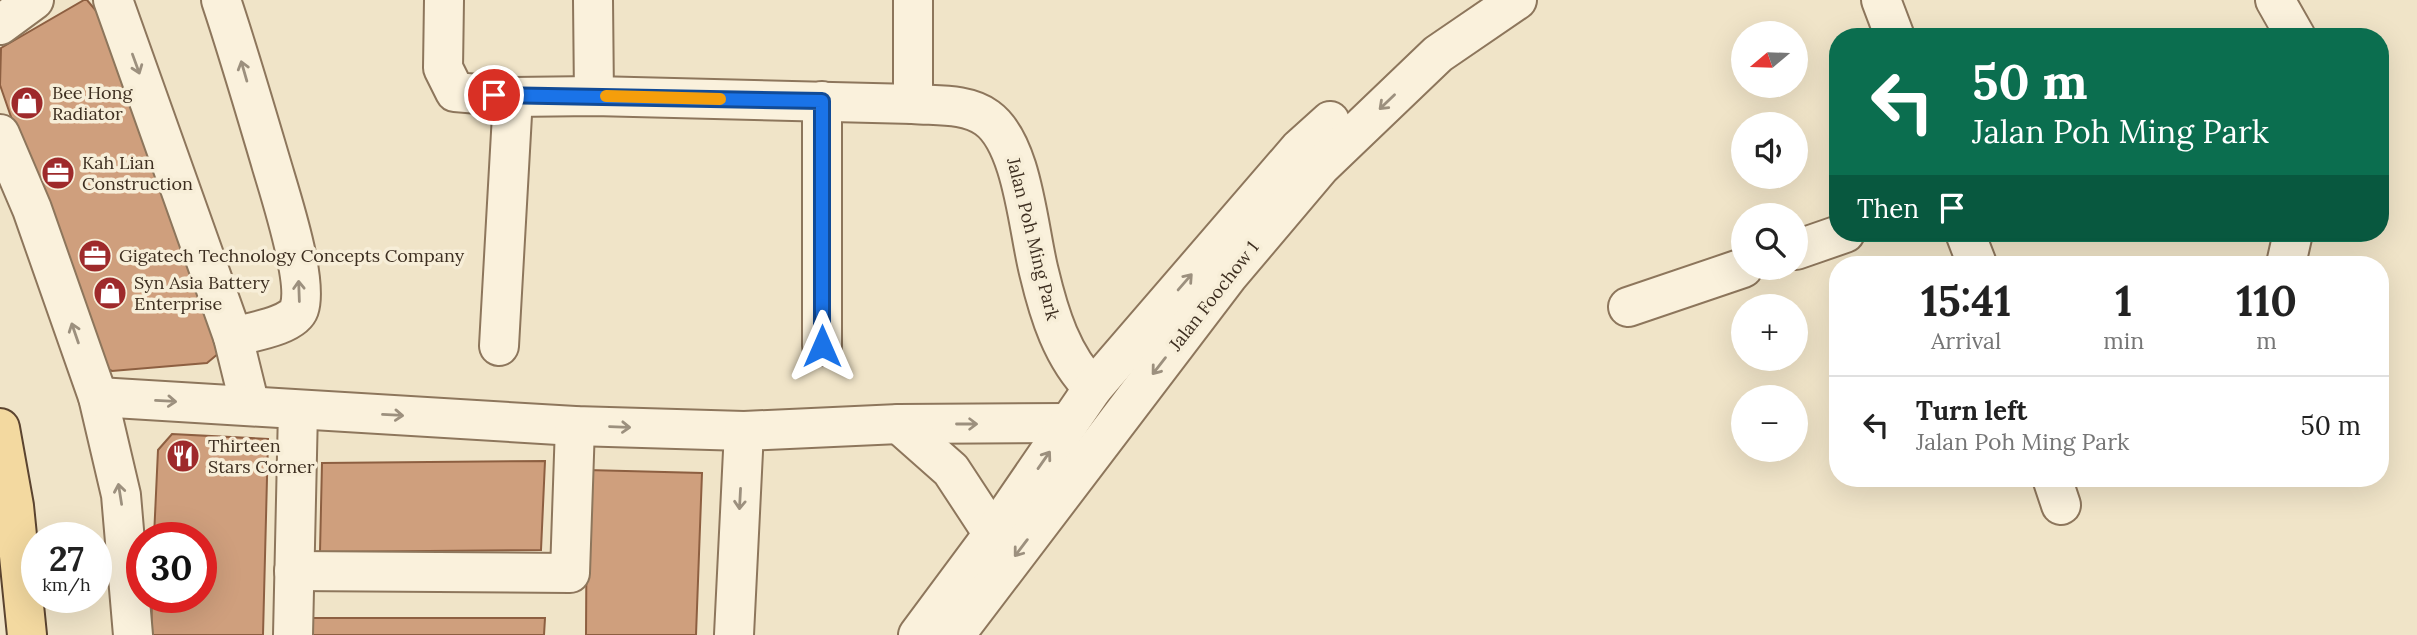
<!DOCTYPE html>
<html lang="en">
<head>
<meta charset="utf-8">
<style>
	:root { --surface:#fff; --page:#f6f6f6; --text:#222; --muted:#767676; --line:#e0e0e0 }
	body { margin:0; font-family:Lora,serif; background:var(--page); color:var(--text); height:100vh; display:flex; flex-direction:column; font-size:26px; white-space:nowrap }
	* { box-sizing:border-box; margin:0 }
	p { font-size:23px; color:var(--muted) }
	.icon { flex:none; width:38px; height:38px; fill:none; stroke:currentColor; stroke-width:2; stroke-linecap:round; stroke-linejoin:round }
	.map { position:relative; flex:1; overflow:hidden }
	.details { position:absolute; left:1829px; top:256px; width:560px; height:231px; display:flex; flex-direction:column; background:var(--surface); border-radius:28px; box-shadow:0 7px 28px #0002 }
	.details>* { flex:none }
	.hud { position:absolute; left:1829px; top:28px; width:560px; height:214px; border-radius:28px; box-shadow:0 7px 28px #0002; background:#0b6e4f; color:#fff; overflow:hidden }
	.needle { width:46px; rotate:251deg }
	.controls { position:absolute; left:1731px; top:21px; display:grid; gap:14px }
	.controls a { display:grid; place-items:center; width:77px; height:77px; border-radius:50%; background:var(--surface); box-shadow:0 7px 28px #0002; font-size:35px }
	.speed { position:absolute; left:21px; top:522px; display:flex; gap:14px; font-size:35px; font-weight:700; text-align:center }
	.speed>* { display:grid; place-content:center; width:91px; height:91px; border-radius:50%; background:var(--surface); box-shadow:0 7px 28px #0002; line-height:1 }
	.speed small { font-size:18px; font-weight:400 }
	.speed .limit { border:10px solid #d22; background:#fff; color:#111 }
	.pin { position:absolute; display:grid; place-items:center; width:60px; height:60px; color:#fff; margin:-30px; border:4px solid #fff; border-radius:50%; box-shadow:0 2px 7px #0007 }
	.me { position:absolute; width:77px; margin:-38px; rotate:0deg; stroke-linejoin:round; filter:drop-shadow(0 0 5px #0008) }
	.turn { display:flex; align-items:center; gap:24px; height:147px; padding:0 28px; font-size:32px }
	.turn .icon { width:91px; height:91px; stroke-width:2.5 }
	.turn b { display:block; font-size:49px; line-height:60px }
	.then { display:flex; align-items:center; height:66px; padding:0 28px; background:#0003; gap:14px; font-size:26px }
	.eta { display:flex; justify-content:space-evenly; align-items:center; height:119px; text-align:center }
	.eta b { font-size:42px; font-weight:800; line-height:49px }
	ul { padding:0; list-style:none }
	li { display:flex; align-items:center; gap:21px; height:98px; padding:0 28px; border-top:2px solid var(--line) }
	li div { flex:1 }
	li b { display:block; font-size:26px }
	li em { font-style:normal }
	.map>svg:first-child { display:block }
</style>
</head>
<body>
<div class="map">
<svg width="2417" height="635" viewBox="0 0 2417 635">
	<rect width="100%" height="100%" fill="#f0e4c8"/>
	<g fill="#cf9f7d" stroke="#8d5f41" stroke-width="2">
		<path d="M84 0H87L108 25 219 353 207 363 112 371 96 363 0 85 1 48Z"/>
		<path d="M172 434 268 439 263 635H151L152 597H201V537H154L158 450Z"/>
		<path d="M545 461 541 550 320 552 322 463Z"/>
		<path d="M587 470 702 473 696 635H586Z"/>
		<path d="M310 618H545L544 635H310Z"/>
	</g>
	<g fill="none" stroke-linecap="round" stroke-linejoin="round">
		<defs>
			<g id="minor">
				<path d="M113 0 233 337 250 406"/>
				<path d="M221 0C239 54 255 109 271 163 280 194 309 281 299 309 293 326 250 332 233 337"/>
				<path d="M444 0 443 68 455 92 513 97 594 96 913 104C937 106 966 103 987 118 1023 144 1028 229 1039 272 1049 314 1062 357 1093 388"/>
				<path d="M593 0 594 96"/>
				<path d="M1881 0 1895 37"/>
				<path d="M2275 0 2296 37"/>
				<path d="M0 25 34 0"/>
				<path d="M913 104V0"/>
				<path d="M0 134 32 209 98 397 121 495 133 635"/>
				<path d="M1965 233 1977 264"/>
				<path d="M1796 250 1845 233"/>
				<path d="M2286 264 2293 233"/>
				<path d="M1628 307 1743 268"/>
				<path d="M499 346 513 97"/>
				<path d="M822 346V101"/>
				<path d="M98 397 575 426 744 431 899 424 1069 423"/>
				<path d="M899 424 951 470 993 534"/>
				<path d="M2052 478 2061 505"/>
				<path d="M294 571 570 573 575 426"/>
				<path d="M293 635 298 410"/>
				<path d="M734 635 744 431"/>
				<path d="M918 635 993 534 1093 388 1300 148 1330 121"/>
				<path d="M955 635 1228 276 1321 166 1438 54 1517 0"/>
			</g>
			<path id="major" d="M0 428 14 506 27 635"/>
		</defs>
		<use href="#minor" stroke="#8d765c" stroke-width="42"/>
		<use href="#major" stroke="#5b4430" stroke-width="42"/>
		<use href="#minor" stroke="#faf1dc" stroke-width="38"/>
		<use href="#major" stroke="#f3d9a0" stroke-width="38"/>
	</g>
	<defs><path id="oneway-shaft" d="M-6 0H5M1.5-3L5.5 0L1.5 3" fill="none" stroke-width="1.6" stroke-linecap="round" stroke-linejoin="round" transform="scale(1.75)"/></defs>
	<g stroke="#9c907e">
		<use href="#oneway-shaft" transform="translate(136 64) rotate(70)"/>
		<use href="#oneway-shaft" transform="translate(244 71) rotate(-106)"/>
		<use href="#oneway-shaft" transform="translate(1387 102) rotate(136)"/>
		<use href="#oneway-shaft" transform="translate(1185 282) rotate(-49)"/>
		<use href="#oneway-shaft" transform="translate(299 291) rotate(-92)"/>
		<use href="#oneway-shaft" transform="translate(75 333) rotate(-109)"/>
		<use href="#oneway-shaft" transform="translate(1159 366) rotate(128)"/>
		<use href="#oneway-shaft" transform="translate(166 401) rotate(3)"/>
		<use href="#oneway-shaft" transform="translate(393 415) rotate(3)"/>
		<use href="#oneway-shaft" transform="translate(967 424)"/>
		<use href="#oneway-shaft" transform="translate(620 427) rotate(2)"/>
		<use href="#oneway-shaft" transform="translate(1044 460) rotate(-55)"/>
		<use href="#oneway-shaft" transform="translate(120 494) rotate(-99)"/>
		<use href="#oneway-shaft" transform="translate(740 499) rotate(93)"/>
		<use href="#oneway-shaft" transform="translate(1021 548) rotate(127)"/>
	</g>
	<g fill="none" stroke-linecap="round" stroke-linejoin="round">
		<defs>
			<path id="route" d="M494 95 822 101V346"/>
		</defs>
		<use href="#route" stroke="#114b97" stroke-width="18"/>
		<use href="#route" stroke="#1a73e8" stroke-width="12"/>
		<path stroke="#f59e0b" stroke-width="12" d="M606 96 720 99"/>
	</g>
	<defs>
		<symbol id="shop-disc" viewBox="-11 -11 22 22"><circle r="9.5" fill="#9e2a2b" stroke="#f7eed8"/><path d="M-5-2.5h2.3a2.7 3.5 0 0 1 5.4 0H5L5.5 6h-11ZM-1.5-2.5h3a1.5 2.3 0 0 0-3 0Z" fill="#fff"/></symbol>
		<symbol id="office-disc" viewBox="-11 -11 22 22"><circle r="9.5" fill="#9e2a2b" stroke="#f7eed8"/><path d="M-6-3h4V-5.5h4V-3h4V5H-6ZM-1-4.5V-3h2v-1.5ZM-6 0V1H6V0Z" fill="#fff"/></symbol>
		<symbol id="restaurant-disc" viewBox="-11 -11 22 22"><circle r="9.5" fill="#9e2a2b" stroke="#f7eed8"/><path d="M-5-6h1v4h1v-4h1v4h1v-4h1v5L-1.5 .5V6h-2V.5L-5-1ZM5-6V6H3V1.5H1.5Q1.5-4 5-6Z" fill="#fff"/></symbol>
	</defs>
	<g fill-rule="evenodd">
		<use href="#shop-disc" x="8" y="84" width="38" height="38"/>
		<use href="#office-disc" x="39" y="154" width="38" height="38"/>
		<use href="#office-disc" x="76" y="237" width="38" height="38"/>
		<use href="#shop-disc" x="91" y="274" width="38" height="38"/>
		<use href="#restaurant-disc" x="164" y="437" width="38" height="38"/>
	</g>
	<g text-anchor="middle" stroke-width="7" stroke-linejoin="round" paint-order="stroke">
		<g font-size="18" fill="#3d2e20" stroke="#f7eed8" text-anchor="start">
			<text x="52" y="99">Bee Hong<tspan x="52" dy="21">Radiator</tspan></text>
			<text x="82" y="169">Kah Lian<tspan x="82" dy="21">Construction</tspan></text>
			<text x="119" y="262">Gigatech Technology Concepts Company</text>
			<text x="134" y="289">Syn Asia Battery<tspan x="134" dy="21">Enterprise</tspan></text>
			<text x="208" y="452">Thirteen<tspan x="208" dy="21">Stars Corner</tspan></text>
		</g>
		<g font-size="18" fill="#3d2e20" stroke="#f7eed8">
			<text transform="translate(1033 239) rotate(76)" y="6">Jalan Poh Ming Park</text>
			<text transform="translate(1214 296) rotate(-52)" y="6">Jalan Foochow 1</text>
		</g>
	</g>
</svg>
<div class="controls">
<a><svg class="needle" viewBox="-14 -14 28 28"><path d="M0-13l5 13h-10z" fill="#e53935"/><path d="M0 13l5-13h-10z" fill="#767676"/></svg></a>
<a><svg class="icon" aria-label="sound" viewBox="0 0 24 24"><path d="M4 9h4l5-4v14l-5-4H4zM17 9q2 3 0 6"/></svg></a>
<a><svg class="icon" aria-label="search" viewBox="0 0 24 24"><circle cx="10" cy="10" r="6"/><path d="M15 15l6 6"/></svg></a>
<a>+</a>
<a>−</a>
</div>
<div class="speed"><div>27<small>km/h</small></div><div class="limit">30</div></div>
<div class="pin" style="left:494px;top:95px;background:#d93025"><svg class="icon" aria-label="arrive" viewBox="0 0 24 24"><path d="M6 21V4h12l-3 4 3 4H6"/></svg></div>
<svg class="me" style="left:822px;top:346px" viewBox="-20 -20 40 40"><path d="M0-17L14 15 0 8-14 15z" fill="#1a73e8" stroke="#fff" stroke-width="4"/></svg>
<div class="hud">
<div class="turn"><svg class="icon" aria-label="left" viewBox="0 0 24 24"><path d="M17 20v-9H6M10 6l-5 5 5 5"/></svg><div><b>50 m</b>Jalan Poh Ming Park</div></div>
<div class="then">Then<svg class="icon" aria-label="arrive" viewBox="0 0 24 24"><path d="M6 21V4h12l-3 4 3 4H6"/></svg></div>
</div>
<section class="details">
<div class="eta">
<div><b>15:41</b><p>Arrival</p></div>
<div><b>1</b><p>min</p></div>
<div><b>110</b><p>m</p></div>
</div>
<ul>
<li><svg class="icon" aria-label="left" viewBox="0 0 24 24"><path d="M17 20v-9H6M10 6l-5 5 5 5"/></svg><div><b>Turn left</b><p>Jalan Poh Ming Park</p></div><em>50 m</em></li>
</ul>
</section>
</div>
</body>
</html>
